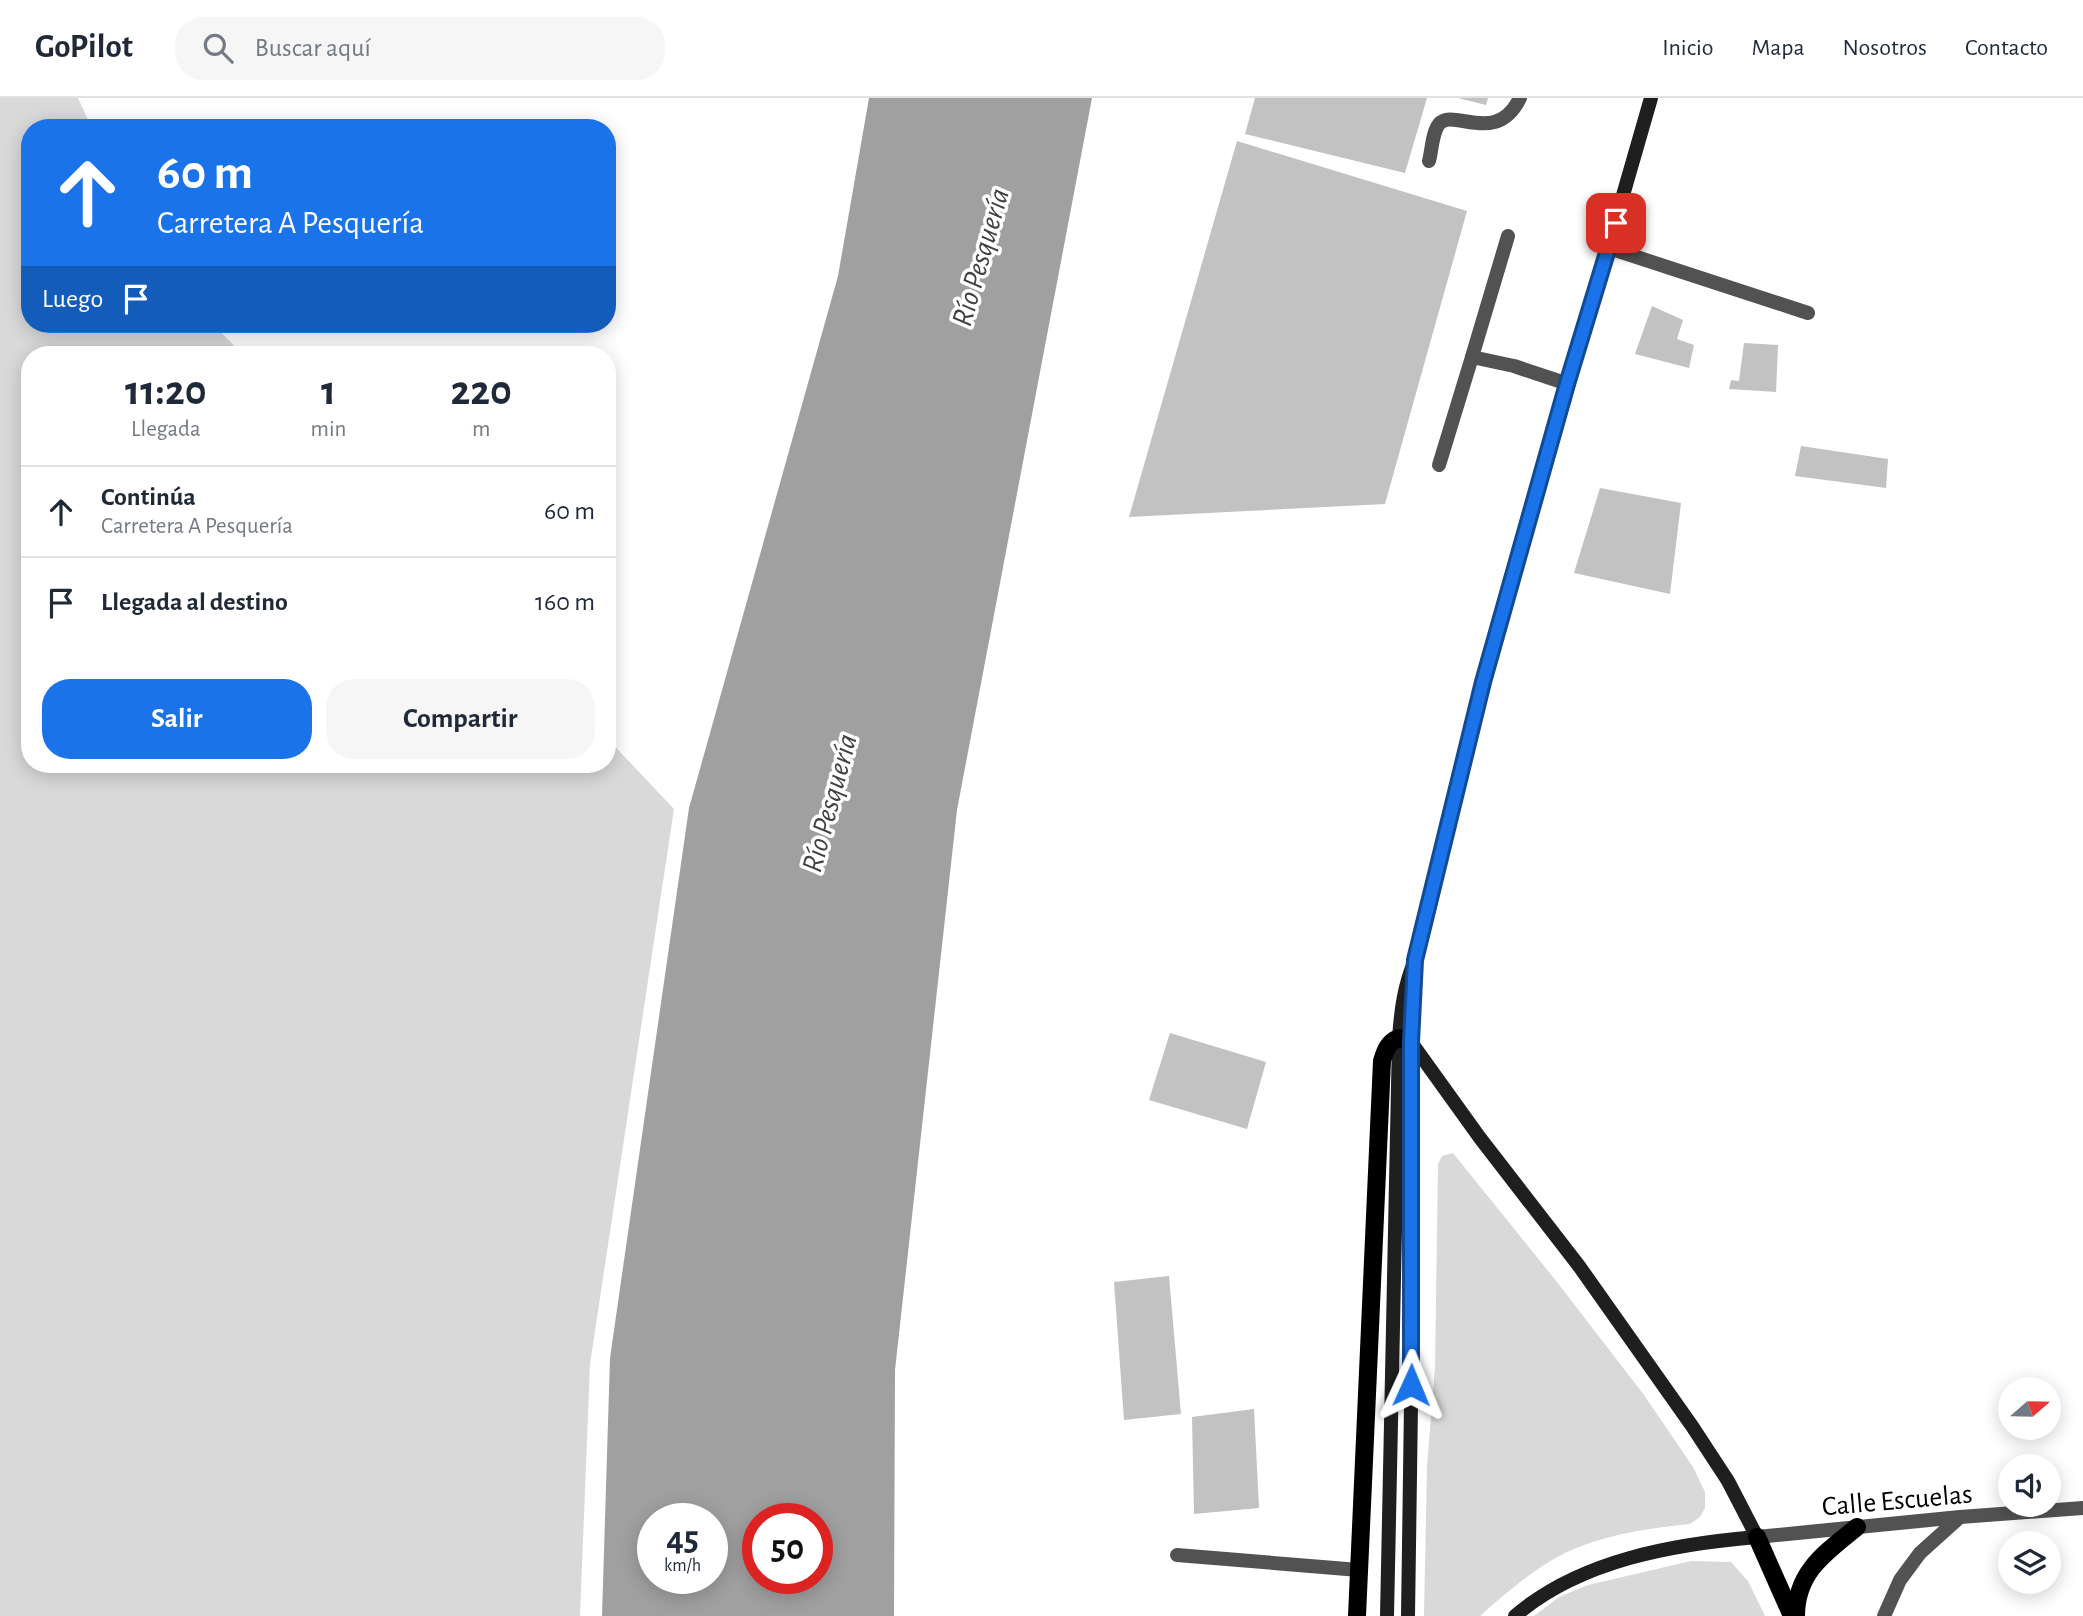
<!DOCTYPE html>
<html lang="es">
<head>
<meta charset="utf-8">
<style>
	:root { --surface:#fff; --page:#f6f6f7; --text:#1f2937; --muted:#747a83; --line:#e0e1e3; --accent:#1a73e8 }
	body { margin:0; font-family:"Alegreya Sans",sans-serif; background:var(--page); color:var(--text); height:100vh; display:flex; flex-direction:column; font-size:26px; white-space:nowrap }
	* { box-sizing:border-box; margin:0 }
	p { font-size:23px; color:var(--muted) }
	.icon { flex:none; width:38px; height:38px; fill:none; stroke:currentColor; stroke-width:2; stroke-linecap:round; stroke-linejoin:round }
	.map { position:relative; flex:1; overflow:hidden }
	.side { position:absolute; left:21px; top:248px; width:595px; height:427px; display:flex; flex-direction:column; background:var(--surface); border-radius:28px; box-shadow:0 4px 18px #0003 }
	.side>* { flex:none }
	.banner { position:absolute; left:21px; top:21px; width:595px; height:214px; border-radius:28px; box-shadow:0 4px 18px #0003; background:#1a73e8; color:#fff; overflow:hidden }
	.needle { width:46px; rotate:70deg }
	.buttons { position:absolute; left:1998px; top:1279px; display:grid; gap:14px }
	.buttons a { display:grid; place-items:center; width:63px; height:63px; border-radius:50%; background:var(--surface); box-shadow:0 4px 18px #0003; font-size:35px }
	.speed { position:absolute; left:637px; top:1405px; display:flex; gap:14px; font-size:35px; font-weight:700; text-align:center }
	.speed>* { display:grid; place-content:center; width:91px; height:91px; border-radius:50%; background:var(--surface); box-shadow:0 4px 18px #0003; line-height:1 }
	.speed small { font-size:18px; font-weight:400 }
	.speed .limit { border:10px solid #d22; background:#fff; color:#111 }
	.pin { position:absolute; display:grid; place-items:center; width:60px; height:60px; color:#fff; margin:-30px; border-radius:14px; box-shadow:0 4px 10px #0006 }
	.me { position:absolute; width:77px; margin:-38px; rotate:1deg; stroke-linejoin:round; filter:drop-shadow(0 0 5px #0008) }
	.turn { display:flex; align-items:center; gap:24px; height:147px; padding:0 21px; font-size:32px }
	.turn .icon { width:91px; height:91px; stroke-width:2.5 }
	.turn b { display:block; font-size:49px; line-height:60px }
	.then { display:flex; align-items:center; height:66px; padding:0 21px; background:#0003; gap:14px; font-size:26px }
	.eta { display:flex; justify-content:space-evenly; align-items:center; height:119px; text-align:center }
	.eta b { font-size:42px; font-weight:700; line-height:49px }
	.cta { display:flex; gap:14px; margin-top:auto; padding:14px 21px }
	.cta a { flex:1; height:80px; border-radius:28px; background:var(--accent); color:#fff; font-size:28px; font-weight:700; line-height:80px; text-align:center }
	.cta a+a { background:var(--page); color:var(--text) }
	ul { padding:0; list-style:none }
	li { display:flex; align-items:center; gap:21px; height:91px; padding:0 21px; border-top:2px solid var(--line) }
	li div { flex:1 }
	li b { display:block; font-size:26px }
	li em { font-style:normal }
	header { display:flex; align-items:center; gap:42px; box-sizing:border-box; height:98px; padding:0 35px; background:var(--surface); border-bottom:2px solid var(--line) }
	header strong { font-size:33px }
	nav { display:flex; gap:38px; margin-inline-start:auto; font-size:24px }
	.search { width:490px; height:63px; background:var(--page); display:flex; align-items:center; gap:18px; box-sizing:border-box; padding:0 24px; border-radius:28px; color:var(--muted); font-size:26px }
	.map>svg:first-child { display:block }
</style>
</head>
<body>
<header>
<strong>GoPilot</strong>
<div class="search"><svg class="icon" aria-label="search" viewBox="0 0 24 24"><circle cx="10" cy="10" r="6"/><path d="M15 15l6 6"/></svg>Buscar aquí</div>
<nav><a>Inicio</a><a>Mapa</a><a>Nosotros</a><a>Contacto</a></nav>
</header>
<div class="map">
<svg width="2083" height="1518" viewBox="0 0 2083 1518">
	<rect width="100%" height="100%" fill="#fff"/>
	<g fill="#d9d9d9">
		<path d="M0 0H78L92 30H30V226H213L243 257H30V667H607V640L674 711 590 1266 580 1518H0Z"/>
		<path d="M1453 1055 1557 1184 1644 1297 1693 1369 1705 1394V1410L1700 1419 1690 1426C1648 1430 1602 1437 1563 1456 1532 1472 1506 1495 1480 1518H1424L1427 1368 1435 1270 1438 1066 1442 1058Z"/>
		<path d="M1691 1463 1731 1464 1748 1483 1765 1518H1534L1559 1499 1588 1487Z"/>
	</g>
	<path fill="#a0a0a0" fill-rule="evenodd" d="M869 0H1092L957 712 895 1272 894 1518H602L610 1260 689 710 838 178ZM653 1421H712V1480H653ZM758 1421H817V1480H758Z"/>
	<g fill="#c2c2c2">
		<path d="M1255 0H1427L1405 75 1245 36Z"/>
		<path d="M1458 0H1488L1486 7Z"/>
		<path d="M1237 43 1467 113 1385 406 1129 419Z"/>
		<path d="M1652 208 1683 222 1677 241 1694 247 1689 270 1635 256Z"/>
		<path d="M1744 245 1778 247 1776 294 1729 291 1731 282 1739 283Z"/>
		<path d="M1801 348 1888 361 1886 390 1795 378Z"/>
		<path d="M1600 390 1681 405 1670 496 1574 475Z"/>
		<path d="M1170 935 1266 964 1247 1031 1149 1002Z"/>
		<path d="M1169 1178 1181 1316 1124 1322 1114 1184Z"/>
		<path d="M1254 1311 1259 1410 1194 1416 1192 1319Z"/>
	</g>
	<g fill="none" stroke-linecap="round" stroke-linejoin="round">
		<g stroke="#525252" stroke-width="14">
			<path d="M1429 63C1432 52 1432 35 1439 26 1453 9 1496 49 1520 0"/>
			<path d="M1508 138 1472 259 1514 268 1568 286"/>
			<path d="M1609 150 1808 215"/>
			<path d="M1439 367 1472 259"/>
			<path d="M1177 1457 1359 1472"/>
		</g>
		<g stroke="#525252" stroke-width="14">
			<path d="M1757 1439 1960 1419 2083 1410"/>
			<path d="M1884 1518 1900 1482 1920 1455 1960 1419"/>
		</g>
		<g stroke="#1f1f1f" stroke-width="14">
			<path d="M1411 944 1480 1040 1579 1168 1692 1328 1728 1383 1757 1439C1674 1446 1580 1462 1515 1518"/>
			<path d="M1387 1518 1399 940C1401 912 1404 888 1415 862L1483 584 1651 0"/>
			<path d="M1408 1518 1412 1236 1411 944 1414 878"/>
		</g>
		<g stroke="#000" stroke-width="18">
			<path d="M1757 1439 1792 1518"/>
			<path d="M1357 1518 1382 963C1385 953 1388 944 1399 940L1411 944"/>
			<path d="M1796 1518C1796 1474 1825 1455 1857 1429"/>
		</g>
	</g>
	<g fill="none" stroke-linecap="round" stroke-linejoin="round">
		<defs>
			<path id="route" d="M1411 1287V944L1415 862 1483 584 1567 286 1616 125"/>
		</defs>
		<use href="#route" stroke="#114b97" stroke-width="18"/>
		<use href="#route" stroke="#1a73e8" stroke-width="12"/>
	</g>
	<g text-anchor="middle" stroke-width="7" stroke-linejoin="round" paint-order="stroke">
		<g font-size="28" fill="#000" stroke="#fff">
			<text transform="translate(1897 1401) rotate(-5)" y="10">Calle Escuelas</text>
		</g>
		<g font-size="30" font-style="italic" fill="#414141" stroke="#fff">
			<text transform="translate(980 159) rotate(-74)" y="10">Río Pesquería</text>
			<text transform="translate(829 705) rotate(-75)" y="10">Río Pesquería</text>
		</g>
	</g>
</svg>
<div class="buttons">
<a><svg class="needle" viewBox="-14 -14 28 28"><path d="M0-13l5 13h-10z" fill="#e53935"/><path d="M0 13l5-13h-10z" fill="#747a83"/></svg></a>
<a><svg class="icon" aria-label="sound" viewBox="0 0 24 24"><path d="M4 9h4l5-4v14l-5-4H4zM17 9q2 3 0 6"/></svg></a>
<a><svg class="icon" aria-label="layers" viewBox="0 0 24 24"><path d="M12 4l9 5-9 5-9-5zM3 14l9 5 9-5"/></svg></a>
</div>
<div class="speed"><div>45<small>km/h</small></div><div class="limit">50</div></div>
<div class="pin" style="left:1616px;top:125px;background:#d93025"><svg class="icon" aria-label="arrive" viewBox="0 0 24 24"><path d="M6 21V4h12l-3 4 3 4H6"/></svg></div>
<svg class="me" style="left:1411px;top:1287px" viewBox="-20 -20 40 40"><path d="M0-17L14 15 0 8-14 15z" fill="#1a73e8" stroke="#fff" stroke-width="4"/></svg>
<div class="banner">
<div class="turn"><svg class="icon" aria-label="ahead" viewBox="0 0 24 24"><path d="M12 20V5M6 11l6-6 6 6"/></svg><div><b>60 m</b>Carretera A Pesquería</div></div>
<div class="then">Luego<svg class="icon" aria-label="arrive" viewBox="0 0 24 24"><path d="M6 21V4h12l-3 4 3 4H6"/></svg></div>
</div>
<section class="side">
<div class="eta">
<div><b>11:20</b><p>Llegada</p></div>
<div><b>1</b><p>min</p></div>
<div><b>220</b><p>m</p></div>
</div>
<ul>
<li><svg class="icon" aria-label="ahead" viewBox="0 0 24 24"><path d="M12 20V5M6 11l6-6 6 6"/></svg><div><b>Continúa</b><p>Carretera A Pesquería</p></div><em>60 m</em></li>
<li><svg class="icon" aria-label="arrive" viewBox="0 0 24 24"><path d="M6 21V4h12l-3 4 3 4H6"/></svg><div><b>Llegada al destino</b></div><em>160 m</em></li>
</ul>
<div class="cta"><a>Salir</a><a>Compartir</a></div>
</section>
</div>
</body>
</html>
